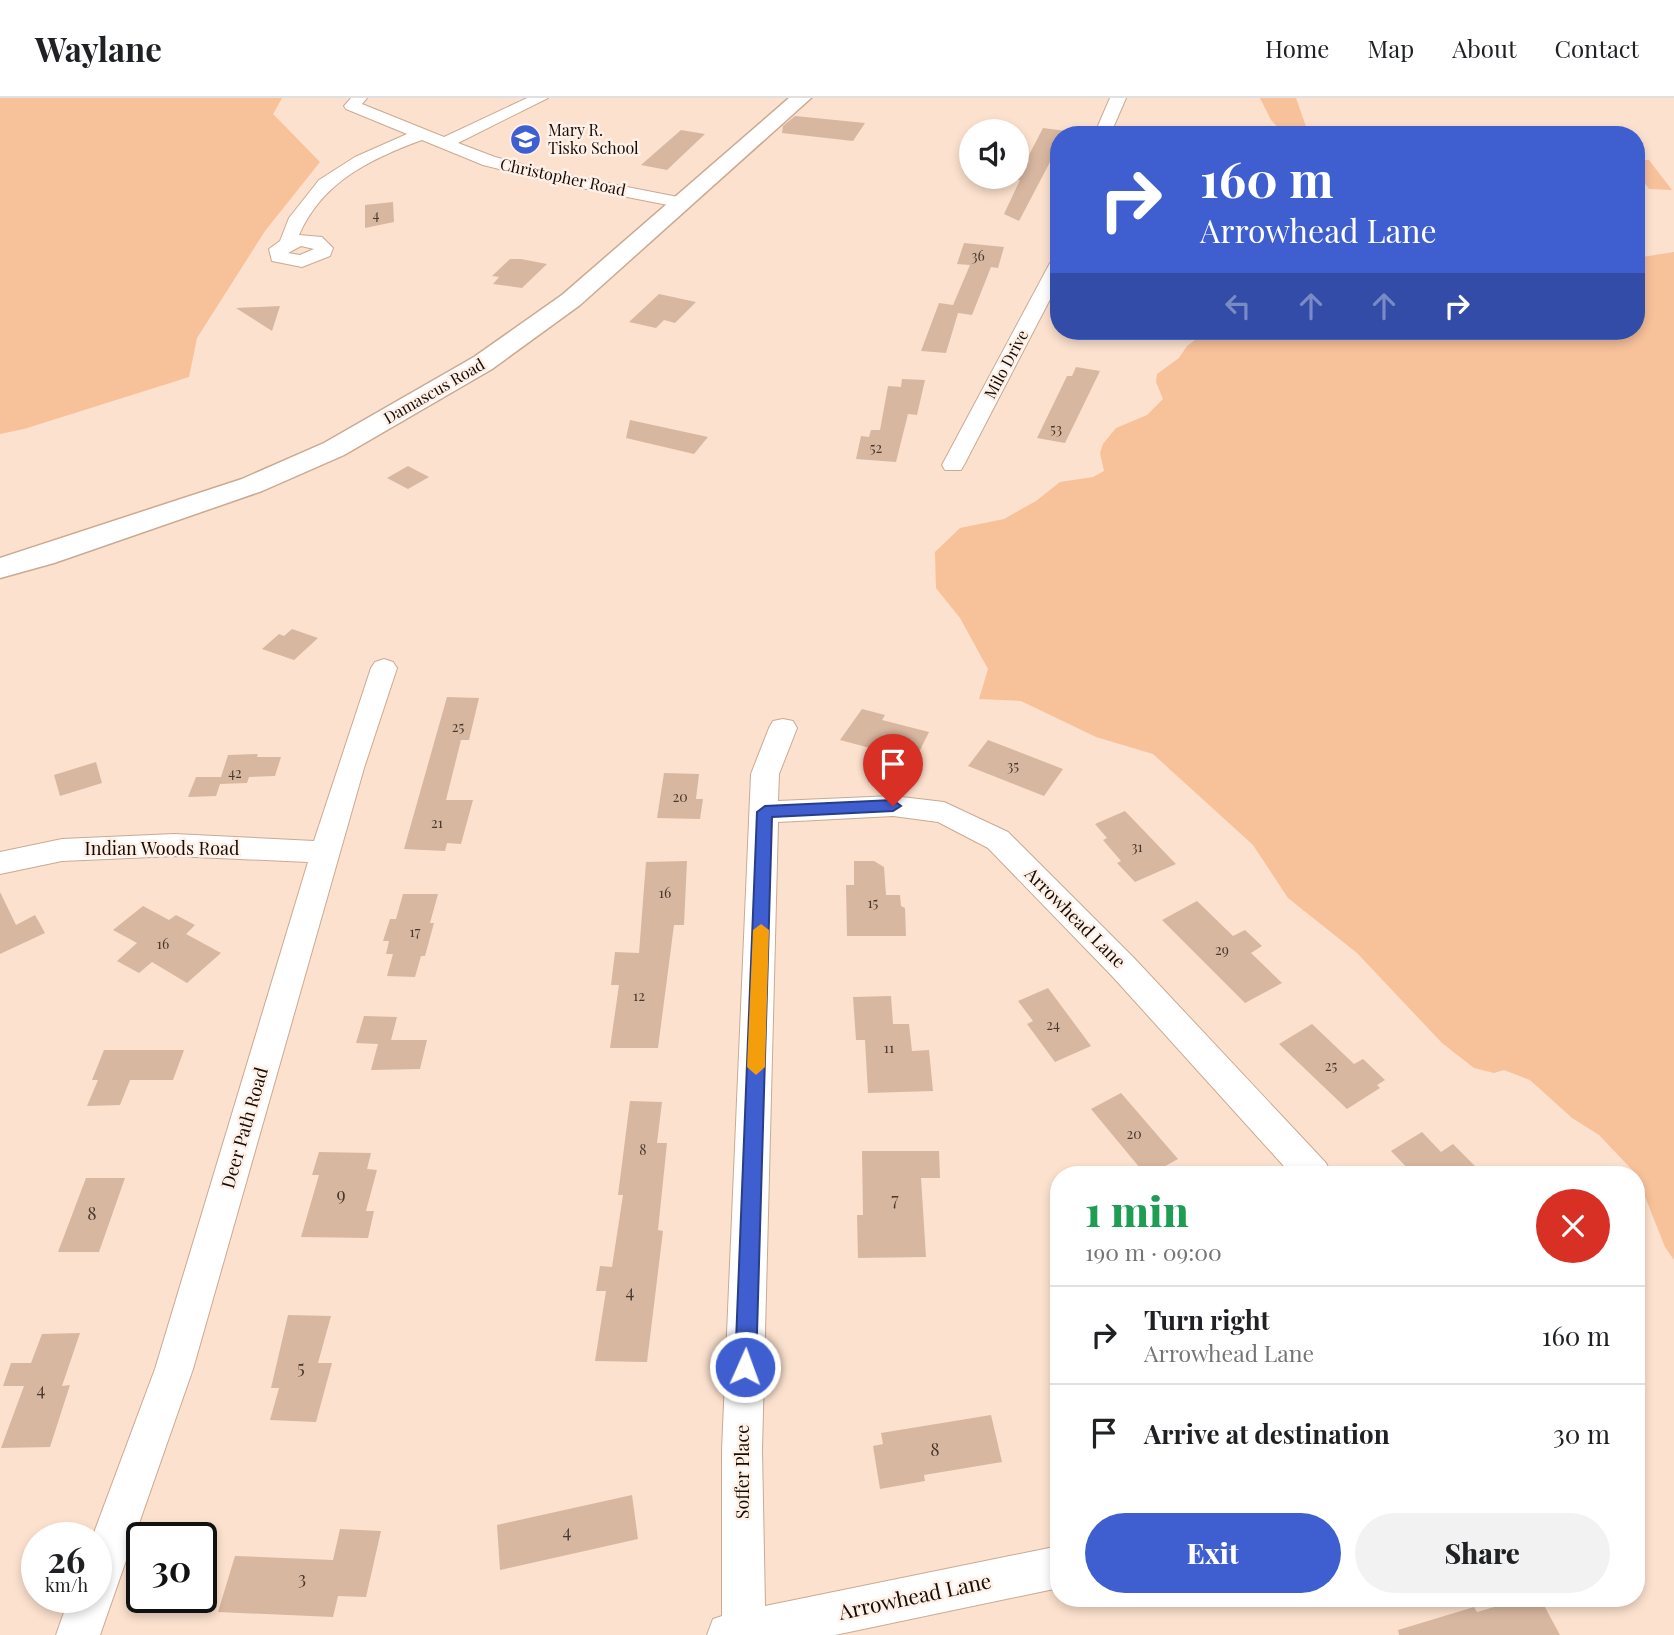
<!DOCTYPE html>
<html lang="en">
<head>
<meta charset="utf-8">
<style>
	:root { --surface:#fff; --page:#f2f2f2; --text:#202124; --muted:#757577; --line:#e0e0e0; --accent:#3f5fd1 }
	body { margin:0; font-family:"Playfair Display",serif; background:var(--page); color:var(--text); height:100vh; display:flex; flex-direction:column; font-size:26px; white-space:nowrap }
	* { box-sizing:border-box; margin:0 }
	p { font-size:23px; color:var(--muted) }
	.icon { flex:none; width:38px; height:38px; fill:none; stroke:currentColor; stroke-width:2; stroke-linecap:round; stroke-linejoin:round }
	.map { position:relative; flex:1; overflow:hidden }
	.side { position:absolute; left:1050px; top:1068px; width:595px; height:441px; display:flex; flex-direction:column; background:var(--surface); border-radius:28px; box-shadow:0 4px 10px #0003 }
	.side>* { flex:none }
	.banner { position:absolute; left:1050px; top:28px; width:595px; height:214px; border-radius:28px; box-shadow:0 4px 10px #0003; background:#3f5fd1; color:#fff; overflow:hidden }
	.buttons { position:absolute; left:959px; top:21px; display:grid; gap:14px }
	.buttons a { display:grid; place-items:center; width:70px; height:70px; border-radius:50%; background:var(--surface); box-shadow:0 4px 10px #0003; font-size:35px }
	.speed { position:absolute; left:21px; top:1424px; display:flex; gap:14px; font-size:35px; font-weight:700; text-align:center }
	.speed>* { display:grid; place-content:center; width:91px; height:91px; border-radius:50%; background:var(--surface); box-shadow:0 4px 10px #0003; line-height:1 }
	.speed small { font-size:18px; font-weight:400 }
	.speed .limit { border:4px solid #111; border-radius:10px; background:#fff; color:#111 }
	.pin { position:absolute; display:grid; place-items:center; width:60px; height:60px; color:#fff; margin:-72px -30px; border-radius:50% 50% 50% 0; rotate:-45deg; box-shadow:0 0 7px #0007 }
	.pin .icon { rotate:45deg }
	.me { position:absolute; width:77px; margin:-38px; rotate:2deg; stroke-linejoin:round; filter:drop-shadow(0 0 5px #0008) }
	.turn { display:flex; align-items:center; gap:24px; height:147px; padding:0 35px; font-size:32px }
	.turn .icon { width:91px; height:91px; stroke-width:2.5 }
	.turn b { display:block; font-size:49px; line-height:60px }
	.lanes { display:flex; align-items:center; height:66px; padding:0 35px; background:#0003; justify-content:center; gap:35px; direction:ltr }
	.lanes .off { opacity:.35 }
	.round { display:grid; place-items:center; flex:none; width:74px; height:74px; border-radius:37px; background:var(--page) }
	.summary { display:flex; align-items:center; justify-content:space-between; height:119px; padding:0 35px }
	h1 { font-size:42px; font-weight:800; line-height:52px; color:#1e9e55 }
	.primary-button { display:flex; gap:14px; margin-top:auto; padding:14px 35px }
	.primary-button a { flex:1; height:80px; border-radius:42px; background:var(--accent); color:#fff; font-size:28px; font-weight:800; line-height:80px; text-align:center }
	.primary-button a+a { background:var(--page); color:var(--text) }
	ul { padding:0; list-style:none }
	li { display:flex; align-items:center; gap:21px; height:98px; padding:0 35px; border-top:2px solid var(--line) }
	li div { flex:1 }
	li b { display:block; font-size:26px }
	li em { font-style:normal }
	header { display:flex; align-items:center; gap:42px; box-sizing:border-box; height:98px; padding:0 35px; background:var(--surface); border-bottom:2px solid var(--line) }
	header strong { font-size:33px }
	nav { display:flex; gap:38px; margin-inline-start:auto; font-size:24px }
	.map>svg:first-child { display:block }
</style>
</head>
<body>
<header>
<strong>Waylane</strong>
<nav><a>Home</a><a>Map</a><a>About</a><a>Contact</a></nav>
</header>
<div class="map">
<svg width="1674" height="1537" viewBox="0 0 1674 1537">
	<rect width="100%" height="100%" fill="#fce1ce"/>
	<g fill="#f7c19a">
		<path d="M0 0H282L273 16 320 64 265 133 197 240 189 279 24 331 0 336Z"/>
		<path d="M1260 0H1296L1309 37H1285L1271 22Z"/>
		<path d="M1636 62H1649L1672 92 1649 91 1636 73Z"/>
		<path d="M1674 154V1162L1665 1149 1636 1076 1599 1037 1572 1020 1530 982 1504 972 1494 975 1474 970 1442 945 1357 855 1288 800 1253 747 1153 656 1096 639 1021 603 979 601 988 571 960 520 936 490 935 454 960 430 1004 421 1036 403 1060 384 1093 379 1104 373 1100 355 1103 346 1116 330 1147 317 1163 301 1156 284 1157 276 1179 260 1187 248 1207 233H1636V160Z"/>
	</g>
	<g fill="#d8b7a0">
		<path d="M795 18 865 25 853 43 782 35 783 28Z"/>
		<path d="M1043 30 1066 33 1064 37H1059V47L1019 123 1004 116 1020 82H1016Z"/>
		<path d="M681 32 705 36 667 72 641 67Z"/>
		<path d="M393 104 394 124 365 130V107Z"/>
		<path d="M964 145 1004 149 998 170 991 169 972 217 958 215 946 255 921 253 939 205 953 207 970 167 957 166Z"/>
		<path d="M510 161H521L547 166 522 190 493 186 499 179 492 178Z"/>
		<path d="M659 196 696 204 675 225 664 222 656 230 629 224Z"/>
		<path d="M280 208 272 233 236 210Z"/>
		<path d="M1076 269 1100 273 1065 345 1037 340 1067 278H1072Z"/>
		<path d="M902 281 925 282 917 317 908 316 896 364 856 361 861 338 869 339 871 332H880L888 288 901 289Z"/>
		<path d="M630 322 708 339 694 356 626 340Z"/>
		<path d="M408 368 429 379 408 391 387 380Z"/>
		<path d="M292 531 318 540 294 562 262 551 279 536 284 538Z"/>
		<path d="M447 599 479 600 469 642H461L446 702H473L461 746 447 745 445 753 404 751Z"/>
		<path d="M862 611 885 617 882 622 929 634 915 662 840 642Z"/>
		<path d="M988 642 1063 671 1044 698 968 668Z"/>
		<path d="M258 656 257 659H281L275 678 249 679 247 685 220 686 216 698 188 699 196 679H221L228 657Z"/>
		<path d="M96 664 102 685 60 698 54 677Z"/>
		<path d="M664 675 699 676 696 701H703L700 721 657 720Z"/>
		<path d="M1125 713 1172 762 1176 766 1135 784 1117 765 1121 763 1103 742 1107 740 1095 726Z"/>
		<path d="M687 763 684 827H674L658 950H610L619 887H611L615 854 639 855 646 764Z"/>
		<path d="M854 763H874L884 769 886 797H900L901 808 905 810 906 838H847L846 787H854Z"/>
		<path d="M0 794 16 827 35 817 45 835 0 856Z"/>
		<path d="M403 796H438L430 825H434L425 858H421L415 879 387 878 393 856H386L389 843H383L390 821H396Z"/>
		<path d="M1197 803 1233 838 1245 832 1262 848 1251 855 1282 885 1245 905 1162 822Z"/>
		<path d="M143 808 169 822 176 817 195 827 186 836 221 855 187 885 152 864 139 875 117 863 137 845 113 832Z"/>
		<path d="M1048 890 1091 948 1055 964 1027 926 1033 923 1018 903Z"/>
		<path d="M891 898 893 926H909L912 953 929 952 933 993 868 995 865 942H856L853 899Z"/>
		<path d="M364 918 397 919 391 942H427L420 971 371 972 378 946 356 945Z"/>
		<path d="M1312 926 1354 966 1363 961 1385 982 1377 987 1380 990 1347 1011 1279 946Z"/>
		<path d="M104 952H184L173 982H130L120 1007 87 1008 98 982H92Z"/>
		<path d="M1121 995 1178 1061 1151 1076H1145L1091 1011Z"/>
		<path d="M630 1003 662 1004 657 1045H667L658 1132 663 1133 647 1264 595 1263 606 1193H596L600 1168 612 1169 623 1097H618Z"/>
		<path d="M1422 1034 1441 1054 1453 1046 1483 1076H1413L1391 1053Z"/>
		<path d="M862 1053H939L940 1080H921L926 1159 858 1160 857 1117H863Z"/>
		<path d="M319 1054 371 1055 367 1071 377 1072 366 1113H374L368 1140 301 1139 319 1077H312Z"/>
		<path d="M86 1080H125L99 1154H58Z"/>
		<path d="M288 1217 331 1218 318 1265H332L316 1324 270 1322 279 1290H271Z"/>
		<path d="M80 1235 62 1288 70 1287 50 1349 1 1350 24 1288H3L11 1265H31L42 1236Z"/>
		<path d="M991 1317 1002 1364 924 1377 925 1383 880 1391 873 1348 883 1346 881 1335Z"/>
		<path d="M632 1397 638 1441 500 1472 497 1427Z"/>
		<path d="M340 1431 381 1433 366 1499 338 1498 333 1519 218 1514 235 1458 333 1462Z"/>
		<path d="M1525 1500H1540L1560 1537H1399L1398 1532 1474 1509 1477 1514Z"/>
	</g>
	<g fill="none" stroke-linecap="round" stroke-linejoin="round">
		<defs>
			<g id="street">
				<path d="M351 0H367L362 6 444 39 527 0H548L458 45 495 59 556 75 683 100 692 105 683 110 556 85 483 67 422 42C370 61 322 84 299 137L322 139 333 150 330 158 302 169 272 163 269 151 280 143 289 120 319 82 355 59 407 36 346 11 344 8ZM301 148 314 151 300 157 288 155Z"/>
				<path d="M1110 0H1126L1110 37H1094Z"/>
				<path d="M1059 159V184L964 367 961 372H945L942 367 1050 165Z"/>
				<path d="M384 561 393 564 397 570 364 670 193 1271 100 1537H56L69 1500H96V1440H92L155 1271 308 764 174 758 62 763 0 776V754L62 741 174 736 314 743 371 570 375 564Z"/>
				<path d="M783 621 793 623 797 630 779 676 778 703 893 698 944 704 1008 734 1134 860 1326 1065 1331 1076H1291L1112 878 988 750 938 724 893 718 778 724 762 1352 765 1508 1059 1448V1490L835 1537H707L713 1521 722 1518V1352L751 676 769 630 773 623Z"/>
			</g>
			<path id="secondary" d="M789 0H811L580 207 492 271 344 357 262 393 54 465 0 480V460L242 381 324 345 474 259 562 197Z"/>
		</defs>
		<use href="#street" stroke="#c9aa93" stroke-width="2"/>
		<use href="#secondary" stroke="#c9aa93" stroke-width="3"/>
		<use href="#street" fill="#fff" fill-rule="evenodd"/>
		<use href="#secondary" fill="#fff" fill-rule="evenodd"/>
	</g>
	<path fill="#3f5fd1" stroke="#293e88" stroke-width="2" d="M893 702 901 708 893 713 772 719 756 1269 753 1276 745 1279 738 1276 735 1269 757 714 765 708Z"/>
	<path fill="#f59e0b" d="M761 826 769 832 765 969 756 977 747 969 753 832Z"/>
	<defs>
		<symbol id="school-disc" viewBox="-11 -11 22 22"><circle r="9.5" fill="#3f5fd1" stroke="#fff1e8"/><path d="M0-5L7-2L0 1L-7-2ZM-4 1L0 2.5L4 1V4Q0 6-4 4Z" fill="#fff"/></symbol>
	</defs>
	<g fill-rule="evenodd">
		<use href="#school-disc" x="508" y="24" width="35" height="35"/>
	</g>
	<g text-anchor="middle" stroke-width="5" stroke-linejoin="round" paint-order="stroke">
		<g font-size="14" fill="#47372c">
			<text x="376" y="122">4</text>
			<text x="978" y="163">36</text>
			<text x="1056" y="336">53</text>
			<text x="876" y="355">52</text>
			<text x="458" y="634">25</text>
			<text x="1013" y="673">35</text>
			<text x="235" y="680">42</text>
			<text x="680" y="704">20</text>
			<text x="437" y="730">21</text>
			<text x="1137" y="754">31</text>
			<text x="665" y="800">16</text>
			<text x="873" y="810">15</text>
			<text x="415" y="839">17</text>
			<text x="163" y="851">16</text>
			<text x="1222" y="857">29</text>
			<text x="639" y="903">12</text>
			<text x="1053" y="932">24</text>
			<text x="889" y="955">11</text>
			<text x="1331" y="973">25</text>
			<text x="1134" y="1041">20</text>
			<text x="643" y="1057">8</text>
		</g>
		<g font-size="16" fill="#170c05" stroke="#fff1e8" text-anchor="start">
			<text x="548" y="38">Mary R.<tspan x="548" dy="18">Tisko School</tspan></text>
		</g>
		<g font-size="16" fill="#170c05" stroke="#fff1e8">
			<text transform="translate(563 79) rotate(12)" y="6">Christopher Road</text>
			<text transform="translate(1006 266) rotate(-62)" y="6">Milo Drive</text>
			<text transform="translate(434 293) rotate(-30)" y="6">Damascus Road</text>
		</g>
		<g font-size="18" fill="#170c05" stroke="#fff1e8">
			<text x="162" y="757">Indian Woods Road</text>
			<text transform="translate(1075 820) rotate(45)" y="6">Arrowhead Lane</text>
			<text transform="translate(245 1030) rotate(-74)" y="6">Deer Path Road</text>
			<text transform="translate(743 1374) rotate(-90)" y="6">Soffer Place</text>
		</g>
		<g font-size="18" fill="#47372c">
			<text x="341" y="1103">9</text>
			<text x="895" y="1108">7</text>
			<text x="92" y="1122">8</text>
			<text x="630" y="1200">4</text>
			<text x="301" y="1276">5</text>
			<text x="41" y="1298">4</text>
			<text x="935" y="1358">8</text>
			<text x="567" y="1440">4</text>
			<text x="302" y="1487">3</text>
		</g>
		<g font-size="21" fill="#170c05" stroke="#fff1e8">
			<text transform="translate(915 1499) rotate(-12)" y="7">Arrowhead Lane</text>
		</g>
	</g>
</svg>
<div class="buttons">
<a><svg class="icon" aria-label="sound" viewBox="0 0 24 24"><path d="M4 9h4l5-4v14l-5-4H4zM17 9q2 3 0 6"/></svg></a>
</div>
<div class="speed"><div>26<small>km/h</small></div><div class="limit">30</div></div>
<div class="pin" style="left:893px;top:708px;background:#d93025"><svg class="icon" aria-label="arrive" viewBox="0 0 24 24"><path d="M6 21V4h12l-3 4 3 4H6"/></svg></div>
<svg class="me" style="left:745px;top:1269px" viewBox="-20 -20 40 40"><circle r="17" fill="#3f5fd1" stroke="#fff" stroke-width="3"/><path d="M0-11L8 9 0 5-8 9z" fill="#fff"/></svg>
<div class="banner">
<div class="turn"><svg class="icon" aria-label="right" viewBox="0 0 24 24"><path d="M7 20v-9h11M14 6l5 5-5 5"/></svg><div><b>160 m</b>Arrowhead Lane</div></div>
<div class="lanes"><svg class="icon off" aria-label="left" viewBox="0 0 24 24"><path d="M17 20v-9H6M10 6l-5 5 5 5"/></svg><svg class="icon off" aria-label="ahead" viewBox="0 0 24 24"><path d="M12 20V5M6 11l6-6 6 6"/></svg><svg class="icon off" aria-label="ahead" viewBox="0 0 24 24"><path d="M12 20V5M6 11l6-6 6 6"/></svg><svg class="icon" aria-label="right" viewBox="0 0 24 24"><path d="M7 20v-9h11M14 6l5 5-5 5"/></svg></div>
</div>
<section class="side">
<div class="summary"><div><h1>1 min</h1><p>190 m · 09:00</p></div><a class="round" style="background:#d93025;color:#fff"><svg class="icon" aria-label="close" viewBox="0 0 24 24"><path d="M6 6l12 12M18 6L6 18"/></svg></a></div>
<ul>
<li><svg class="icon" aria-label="right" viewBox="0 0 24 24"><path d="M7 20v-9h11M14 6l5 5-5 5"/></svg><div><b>Turn right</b><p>Arrowhead Lane</p></div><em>160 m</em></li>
<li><svg class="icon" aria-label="arrive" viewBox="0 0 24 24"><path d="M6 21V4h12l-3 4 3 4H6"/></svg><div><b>Arrive at destination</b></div><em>30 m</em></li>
</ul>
<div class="primary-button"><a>Exit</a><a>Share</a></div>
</section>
</div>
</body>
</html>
